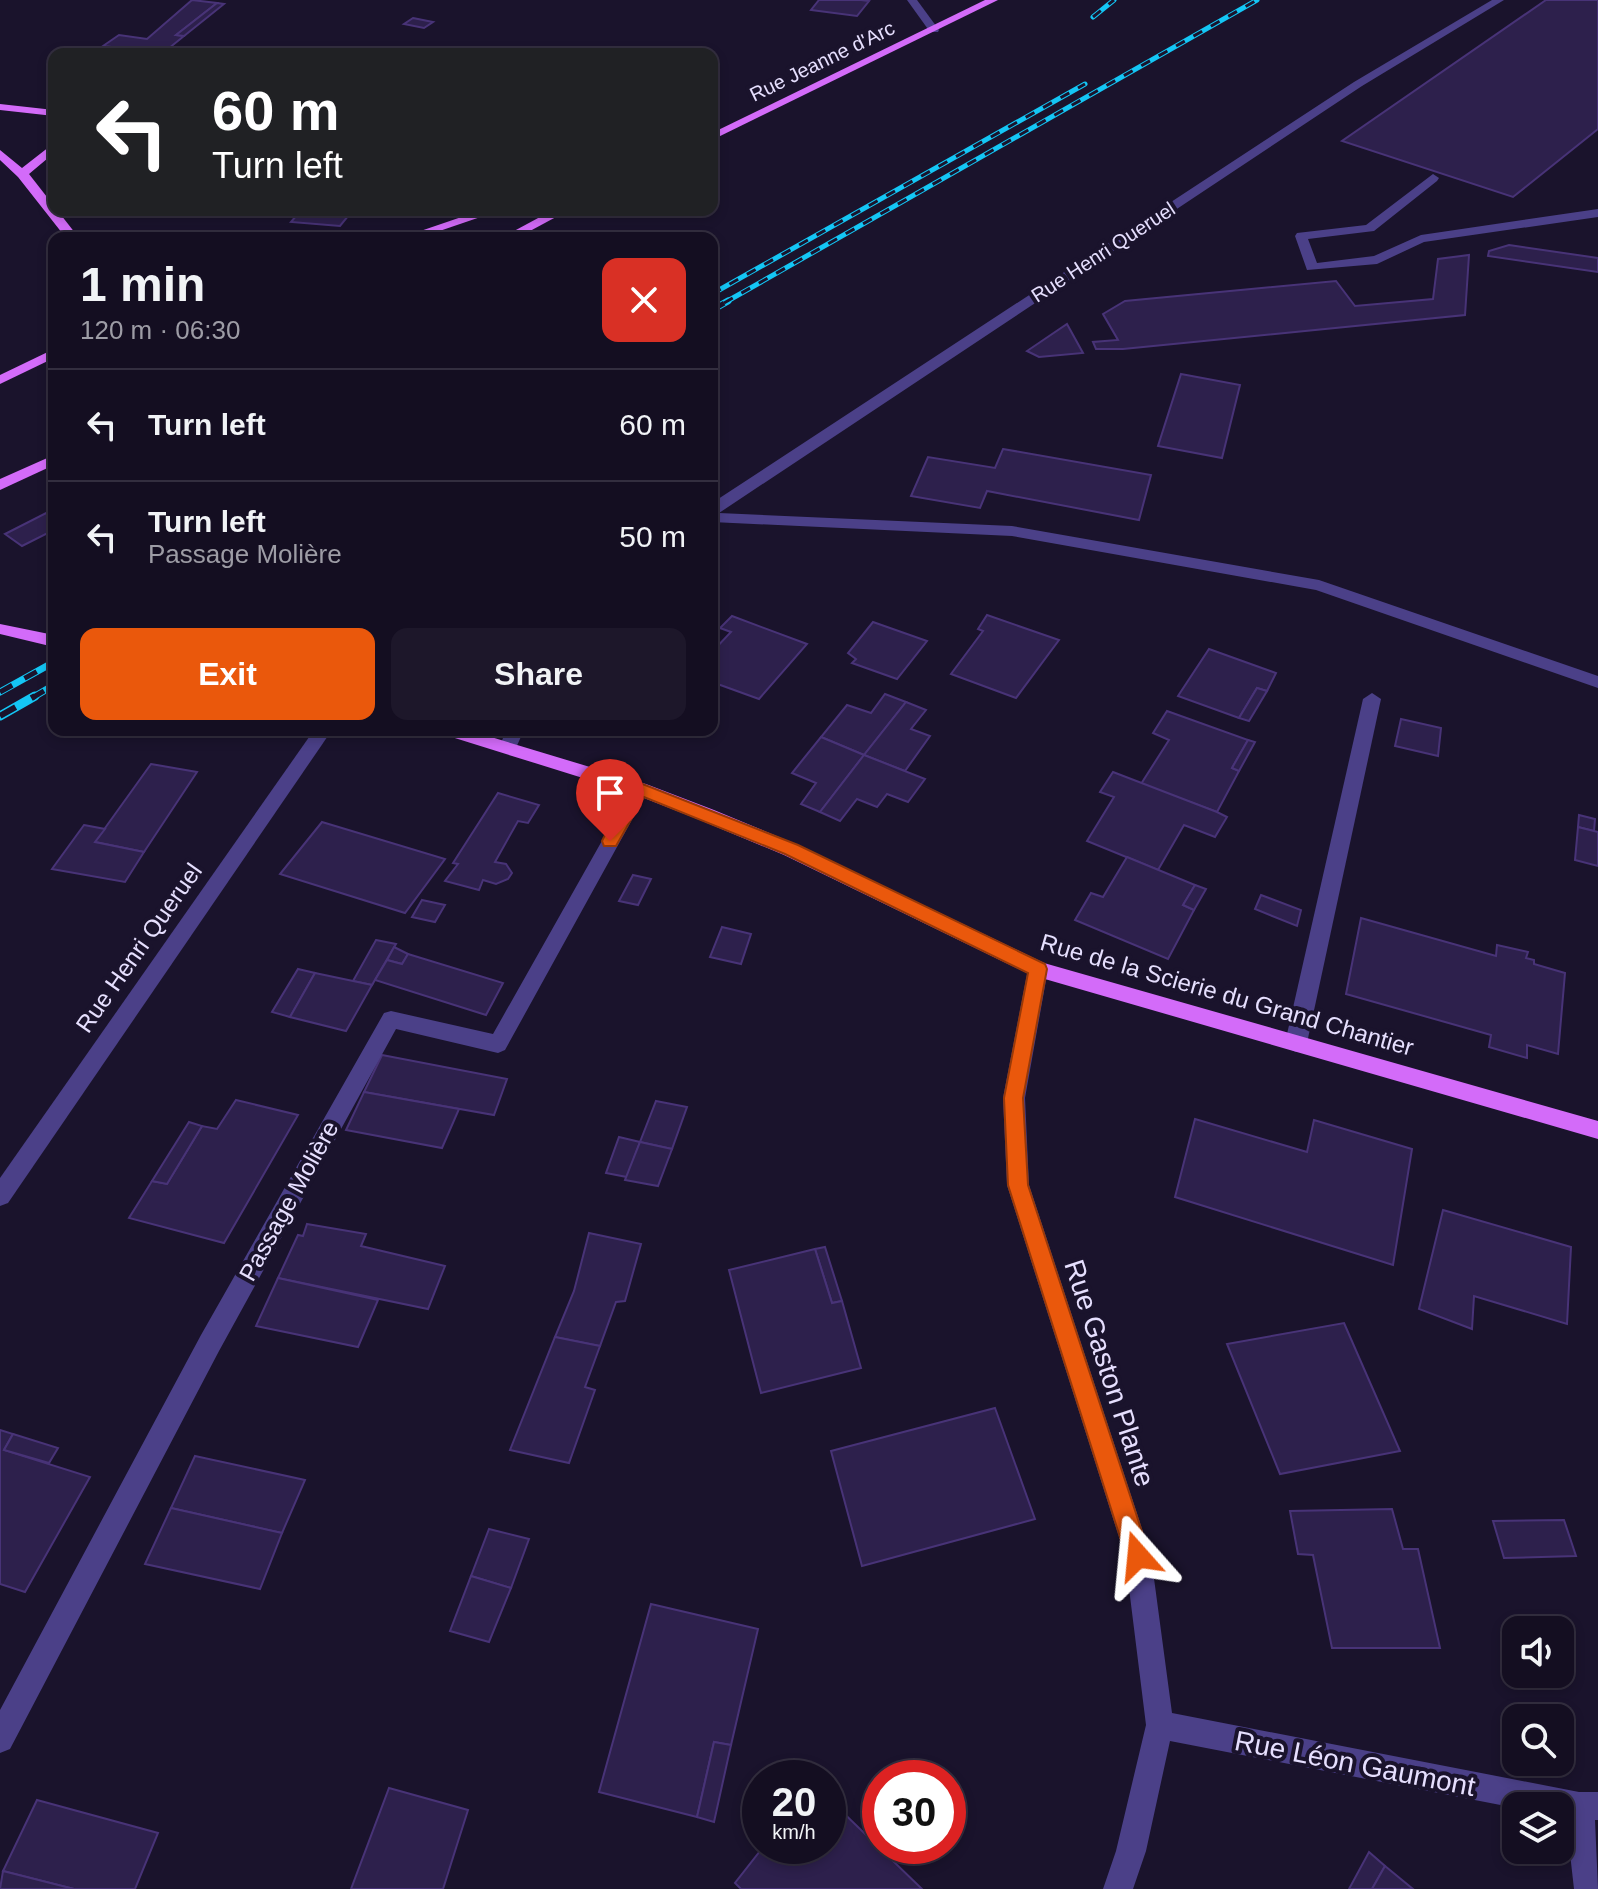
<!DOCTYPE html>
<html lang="en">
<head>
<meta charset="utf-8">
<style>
	:root { --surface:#140e21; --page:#1d172a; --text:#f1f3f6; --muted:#9d9ca5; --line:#332e3f; --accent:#ea580c }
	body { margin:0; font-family:Helvetica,sans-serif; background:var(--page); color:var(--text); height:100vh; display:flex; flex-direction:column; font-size:30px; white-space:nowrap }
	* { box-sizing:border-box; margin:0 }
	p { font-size:26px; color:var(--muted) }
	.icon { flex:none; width:44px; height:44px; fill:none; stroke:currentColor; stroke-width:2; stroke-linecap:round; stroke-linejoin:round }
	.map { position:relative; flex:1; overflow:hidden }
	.panel { position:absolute; left:48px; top:232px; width:670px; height:504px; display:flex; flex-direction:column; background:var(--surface); border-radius:16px; box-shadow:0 4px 12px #0003,0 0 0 2px var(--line) }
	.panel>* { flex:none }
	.top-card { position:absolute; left:48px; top:48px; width:670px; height:168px; border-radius:16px; box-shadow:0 4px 12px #0003,0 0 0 2px var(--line); background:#202124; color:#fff; overflow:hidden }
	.controls { position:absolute; left:1502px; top:1616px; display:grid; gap:16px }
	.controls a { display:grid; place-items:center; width:72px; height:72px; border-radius:16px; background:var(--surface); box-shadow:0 4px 12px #0003,0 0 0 2px var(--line); font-size:40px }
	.speed { position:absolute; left:742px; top:1760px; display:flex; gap:16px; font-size:40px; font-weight:700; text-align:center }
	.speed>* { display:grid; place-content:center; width:104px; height:104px; border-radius:50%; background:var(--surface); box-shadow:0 4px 12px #0003,0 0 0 2px var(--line); line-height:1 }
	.speed small { font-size:20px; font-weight:400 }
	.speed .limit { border:12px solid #d22; background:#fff; color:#111 }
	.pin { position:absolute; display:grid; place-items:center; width:68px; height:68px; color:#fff; margin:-82px -34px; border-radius:50% 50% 50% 0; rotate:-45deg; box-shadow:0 0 8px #0007 }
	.pin .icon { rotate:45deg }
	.me { position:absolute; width:88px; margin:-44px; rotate:342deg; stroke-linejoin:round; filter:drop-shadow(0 0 6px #0008) }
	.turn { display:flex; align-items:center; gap:28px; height:168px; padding:0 32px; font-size:36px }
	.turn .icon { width:104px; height:104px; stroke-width:2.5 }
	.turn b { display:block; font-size:56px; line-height:68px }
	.round { display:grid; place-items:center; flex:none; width:84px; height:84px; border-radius:16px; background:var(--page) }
	.summary { display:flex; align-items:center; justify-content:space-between; height:136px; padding:0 32px }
	h1 { font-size:48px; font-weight:800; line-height:60px }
	.action { display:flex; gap:16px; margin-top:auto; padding:16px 32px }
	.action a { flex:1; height:92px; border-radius:16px; background:var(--accent); color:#fff; font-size:32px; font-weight:800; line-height:92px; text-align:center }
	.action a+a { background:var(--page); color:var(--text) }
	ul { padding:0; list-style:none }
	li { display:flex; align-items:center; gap:24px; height:112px; padding:0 32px; border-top:2px solid var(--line) }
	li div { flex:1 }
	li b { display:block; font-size:30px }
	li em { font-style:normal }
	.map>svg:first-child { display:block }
</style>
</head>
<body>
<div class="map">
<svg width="1598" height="1889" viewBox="0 0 1598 1889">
	<rect width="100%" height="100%" fill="#1a132c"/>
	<g fill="#2d204c" stroke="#483377" stroke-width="2">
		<path d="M192 0 217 3 176 35 184 36 163 53 103 46 119 35 147 39Z"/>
		<path d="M819 0H861L869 1 857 16 811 10Z"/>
		<path d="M1546 0H1598V129L1513 197 1342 141Z"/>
		<path d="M217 3 224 4 184 36 176 35Z"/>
		<path d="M413 18 433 22 424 28 404 24Z"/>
		<path d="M301 210H353L340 226 291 222Z"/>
		<path d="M1509 245 1598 258V272L1488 256 1489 251Z"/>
		<path d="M1469 255 1465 315 1123 349H1096L1093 342 1118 340 1103 314 1125 301 1336 281 1355 306 1433 299 1438 259Z"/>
		<path d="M1067 324 1083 353 1039 357 1027 351Z"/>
		<path d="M1181 374 1240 385 1222 458 1158 446Z"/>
		<path d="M1003 449 1151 475 1139 520 987 491 980 508 911 496 928 457 995 468Z"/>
		<path d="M54 509V530L22 546 5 534Z"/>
		<path d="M987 615 1059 640 1016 698 951 674 983 631 978 629Z"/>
		<path d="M732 616 807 644 759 699 712 682V652L731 632 720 628Z"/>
		<path d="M873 622 927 641 897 679 852 663 856 659 848 653Z"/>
		<path d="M1209 649 1276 673 1267 691 1257 688 1239 718 1178 696Z"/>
		<path d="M1257 688 1267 691 1249 721 1239 718Z"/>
		<path d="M885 694 906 702 864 755 821 737 847 705 871 713Z"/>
		<path d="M906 702 926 710 911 729 930 736 905 771 864 755Z"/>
		<path d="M1167 711 1248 740 1232 768 1239 771 1217 812 1141 784 1169 740 1153 733Z"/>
		<path d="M1401 719 1441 728 1438 756 1395 746Z"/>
		<path d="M821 737 864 755 820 812 801 804 816 783 792 773Z"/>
		<path d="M1248 740 1255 742 1239 771 1232 768Z"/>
		<path d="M864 755 925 779 908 802 887 794 877 807 857 799 840 821 820 812Z"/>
		<path d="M151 764 197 772 144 852 95 842Z"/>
		<path d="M1113 772 1217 812 1227 817 1215 837 1184 825 1158 870 1087 841 1114 797 1100 792Z"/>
		<path d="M498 793 539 805 528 823 518 821 495 862 506 864 512 873 508 879 496 884 483 880 479 890 445 881 458 864 453 863Z"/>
		<path d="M1579 815 1595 819 1594 831 1578 827Z"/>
		<path d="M322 822 445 859 405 913 280 874Z"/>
		<path d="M84 825 105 829 95 842 144 852 125 882 52 869Z"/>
		<path d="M1578 827 1598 832V866L1575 860Z"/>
		<path d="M1127 857 1195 885 1183 905 1194 910 1168 959 1075 920 1091 893 1103 897Z"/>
		<path d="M633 875 651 879 638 905 619 901Z"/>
		<path d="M1195 885 1206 889 1194 910 1183 905Z"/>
		<path d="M1261 895 1301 910 1297 926 1255 909Z"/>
		<path d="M422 900 445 905 435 922 412 917Z"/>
		<path d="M1361 918 1496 956 1497 945 1528 952 1526 958 1534 960V964L1565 973 1558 1054 1527 1045V1058L1489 1047 1491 1035 1346 994Z"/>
		<path d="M722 927 751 934 741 964 710 957Z"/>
		<path d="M376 940 396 944 372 985 353 981Z"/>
		<path d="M394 947 408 954 402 964 387 960Z"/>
		<path d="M408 954 503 983 486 1015 375 980 387 960 402 964Z"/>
		<path d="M298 969 315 973 290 1017 272 1012Z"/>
		<path d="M315 973 372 985 346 1031 290 1017Z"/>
		<path d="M382 1055 507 1079 494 1115 364 1092Z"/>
		<path d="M364 1092 459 1109 442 1148 346 1130Z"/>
		<path d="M236 1100 298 1115 224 1243 129 1218 152 1181 167 1184 202 1126 217 1129Z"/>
		<path d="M656 1101 687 1107 672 1149 640 1142Z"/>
		<path d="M1195 1119 1307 1152 1314 1120 1412 1149 1393 1265 1175 1197Z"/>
		<path d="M189 1122 202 1126 167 1184 152 1181Z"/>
		<path d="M619 1137 640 1142 627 1177 606 1173Z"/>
		<path d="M640 1142 672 1149 658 1186 625 1180Z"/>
		<path d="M1443 1210 1571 1247 1567 1324 1474 1296 1472 1329 1419 1309Z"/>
		<path d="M307 1224 366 1234 361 1246 445 1266 428 1309 278 1278 298 1235 303 1236Z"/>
		<path d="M589 1233 641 1244 625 1301 616 1302 600 1346 555 1337 574 1291Z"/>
		<path d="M825 1247 842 1301 832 1303 815 1249Z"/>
		<path d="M815 1249 832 1303 842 1301 861 1368 761 1393 729 1270Z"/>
		<path d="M278 1278 378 1300 358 1347 256 1326Z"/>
		<path d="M1344 1323 1400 1451 1280 1474 1227 1344Z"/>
		<path d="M555 1337 600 1346 585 1387 595 1390 569 1463 510 1450Z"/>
		<path d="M995 1408 1035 1519 862 1566 831 1451Z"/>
		<path d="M0 1430 13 1434 4 1450 90 1477 25 1592 0 1584Z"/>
		<path d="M13 1434 58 1448 49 1463 4 1450Z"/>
		<path d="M195 1456 305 1480 282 1533 171 1508Z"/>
		<path d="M171 1508 282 1533 260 1589 145 1564Z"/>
		<path d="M1392 1509 1403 1549H1418L1440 1648H1332L1313 1555 1298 1554 1290 1511Z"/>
		<path d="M1564 1520 1576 1556 1504 1558 1493 1521Z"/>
		<path d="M489 1529 529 1539 511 1588 471 1576Z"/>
		<path d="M471 1576 511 1588 489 1642 450 1631Z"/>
		<path d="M651 1604 758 1629 731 1745 714 1742 697 1817 599 1792Z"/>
		<path d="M714 1742 731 1745 714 1822 697 1817Z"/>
		<path d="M389 1788 468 1810 443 1889H351Z"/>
		<path d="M828 1798 922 1889H741L735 1883 764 1846H828Z"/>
		<path d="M37 1800 158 1833 135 1889H74L3 1871Z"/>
		<path d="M1369 1852 1385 1866 1372 1889H1349Z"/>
		<path d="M1385 1866 1413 1889H1372Z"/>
		<path d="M3 1871 74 1889H0Z"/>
	</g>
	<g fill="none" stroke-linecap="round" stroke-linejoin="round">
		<g fill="#4b4088" fill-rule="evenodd">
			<path d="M907 0H917L939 30 938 32H930Z"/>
			<path d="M1492 0H1504L1362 86 719 513 1012 526 1319 580 1598 676V688L1316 590 1012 536 712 522V503L1354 82Z"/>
			<path d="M1433 174 1439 178 1437 181 1374 231 1308 239 1317 263 1374 256 1421 235 1598 209V217L1424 242 1377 264 1307 270 1295 236 1297 233 1366 225Z"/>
			<path d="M1372 693 1381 699 1307 1043 1303 1049 1296 1052 1289 1049 1285 1043 1363 699Z"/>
			<path d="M314 730H332L8 1203 0 1206V1178Z"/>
			<path d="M506 730H524L515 750 509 752 500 746Z"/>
			<path d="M640 782 649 789 505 1050 498 1053 396 1029 219 1351 10 1749 0 1753V1710L201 1335 384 1013 391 1011 493 1034 634 784Z"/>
			<path d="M1038 961 1045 963 1048 969 1025 1098 1029 1185 1151 1556 1172 1713 1579 1792H1598V1820H1595L1598 1889H1574L1566 1818 1560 1817V1806L1516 1808 1170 1741 1146 1851 1133 1889H1103L1116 1851 1146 1725 1125 1556 1007 1185 1003 1098 1028 969 1031 963Z"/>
		</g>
		<g fill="#d36bf9" fill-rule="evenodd">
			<path d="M985 0H998L712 140V133Z"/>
			<path d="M0 104 54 110V116L0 110Z"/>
			<path d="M54 143V153L29 174 79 238H66L18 177 0 160V150L22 168Z"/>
			<path d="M482 210H501L419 238H400Z"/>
			<path d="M553 210H569L517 238H501Z"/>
			<path d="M54 349V358L0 384V375Z"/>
			<path d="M54 455V465L0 490V479Z"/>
			<path d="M0 624 54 635V647L0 634Z"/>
			<path d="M439 730H468L646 784 714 810 798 845 1044 963 1598 1121V1139L1031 975 784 855 700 820 634 794 442 734Z"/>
		</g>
		<defs>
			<g id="rail-far2">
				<path d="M1093 17 1114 0"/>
				<path d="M712 294 1085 84"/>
				<path d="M724 303 1257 0"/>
			</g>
			<g id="rail-far1">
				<path d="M712 310 728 301"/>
				<path d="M0 692 54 662"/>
				<path d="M32 698 54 685"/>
			</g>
			<path id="rail" d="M0 716 35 696"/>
		</defs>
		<use href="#rail-far2" stroke="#14c6f5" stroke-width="5"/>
		<use href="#rail-far1" stroke="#14c6f5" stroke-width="7"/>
		<use href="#rail" stroke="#14c6f5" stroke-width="9"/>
		<use href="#rail-far2" stroke="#1a132c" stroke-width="3" stroke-dasharray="10" stroke-linecap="butt"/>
		<use href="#rail-far1" stroke="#1a132c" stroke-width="5" stroke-dasharray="14" stroke-linecap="butt"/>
		<use href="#rail" stroke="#1a132c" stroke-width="6" stroke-dasharray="18" stroke-linecap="butt"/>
	</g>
	<path fill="#ea580c" stroke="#983908" stroke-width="2" d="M640 783 798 845 1045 964 1047 969 1023 1098 1028 1185 1150 1556 1146 1565 1138 1568 1129 1565 1126 1556 1008 1185 1004 1098 1028 973 785 854 644 797 616 846H604L602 841 604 837 634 785Z"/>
	<g text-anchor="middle" stroke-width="8" stroke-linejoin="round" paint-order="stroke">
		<g font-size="20" fill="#e6dffe" stroke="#1a132c">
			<text transform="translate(822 61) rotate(-26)" y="7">Rue Jeanne d'Arc</text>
			<text transform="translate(1103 252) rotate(-33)" y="7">Rue Henri Queruel</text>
		</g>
		<g font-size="24" fill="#e6dffe" stroke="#1a132c">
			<text transform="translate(139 948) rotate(-55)" y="8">Rue Henri Queruel</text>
			<text transform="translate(1227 995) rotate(16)" y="8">Rue de la Scierie du Grand Chantier</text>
			<text transform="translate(289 1201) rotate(-61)" y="8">Passage Molière</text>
		</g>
		<g font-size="28" fill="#e6dffe" stroke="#1a132c">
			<text transform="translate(1110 1373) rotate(72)" y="10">Rue Gaston Plante</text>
			<text transform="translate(1355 1763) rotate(11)" y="10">Rue Léon Gaumont</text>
		</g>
	</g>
</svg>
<div class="controls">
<a><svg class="icon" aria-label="sound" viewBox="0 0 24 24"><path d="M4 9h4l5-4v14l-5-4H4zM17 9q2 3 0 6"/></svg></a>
<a><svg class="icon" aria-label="search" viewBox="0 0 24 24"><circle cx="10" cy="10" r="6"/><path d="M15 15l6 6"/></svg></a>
<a><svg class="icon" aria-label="layers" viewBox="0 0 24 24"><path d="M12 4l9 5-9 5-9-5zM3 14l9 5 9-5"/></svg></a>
</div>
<div class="speed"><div>20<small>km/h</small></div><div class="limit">30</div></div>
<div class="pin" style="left:610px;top:841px;background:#d93025"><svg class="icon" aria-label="arrive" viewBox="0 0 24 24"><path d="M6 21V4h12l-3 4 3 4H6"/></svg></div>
<svg class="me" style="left:1138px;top:1556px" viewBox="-20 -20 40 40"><path d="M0-17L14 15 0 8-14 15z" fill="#ea580c" stroke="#fff" stroke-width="4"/></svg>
<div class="top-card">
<div class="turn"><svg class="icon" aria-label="left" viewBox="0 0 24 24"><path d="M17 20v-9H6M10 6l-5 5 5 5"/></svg><div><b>60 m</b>Turn left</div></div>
</div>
<section class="panel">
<div class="summary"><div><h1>1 min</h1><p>120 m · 06:30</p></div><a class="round" style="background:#d93025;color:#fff"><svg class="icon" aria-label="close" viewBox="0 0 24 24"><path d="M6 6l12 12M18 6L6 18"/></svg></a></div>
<ul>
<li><svg class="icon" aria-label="left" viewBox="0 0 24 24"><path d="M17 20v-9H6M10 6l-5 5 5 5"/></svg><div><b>Turn left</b></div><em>60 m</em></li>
<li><svg class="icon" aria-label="left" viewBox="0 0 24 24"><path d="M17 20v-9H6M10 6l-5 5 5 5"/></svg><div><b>Turn left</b><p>Passage Molière</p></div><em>50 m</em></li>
</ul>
<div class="action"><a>Exit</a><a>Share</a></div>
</section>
</div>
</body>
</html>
